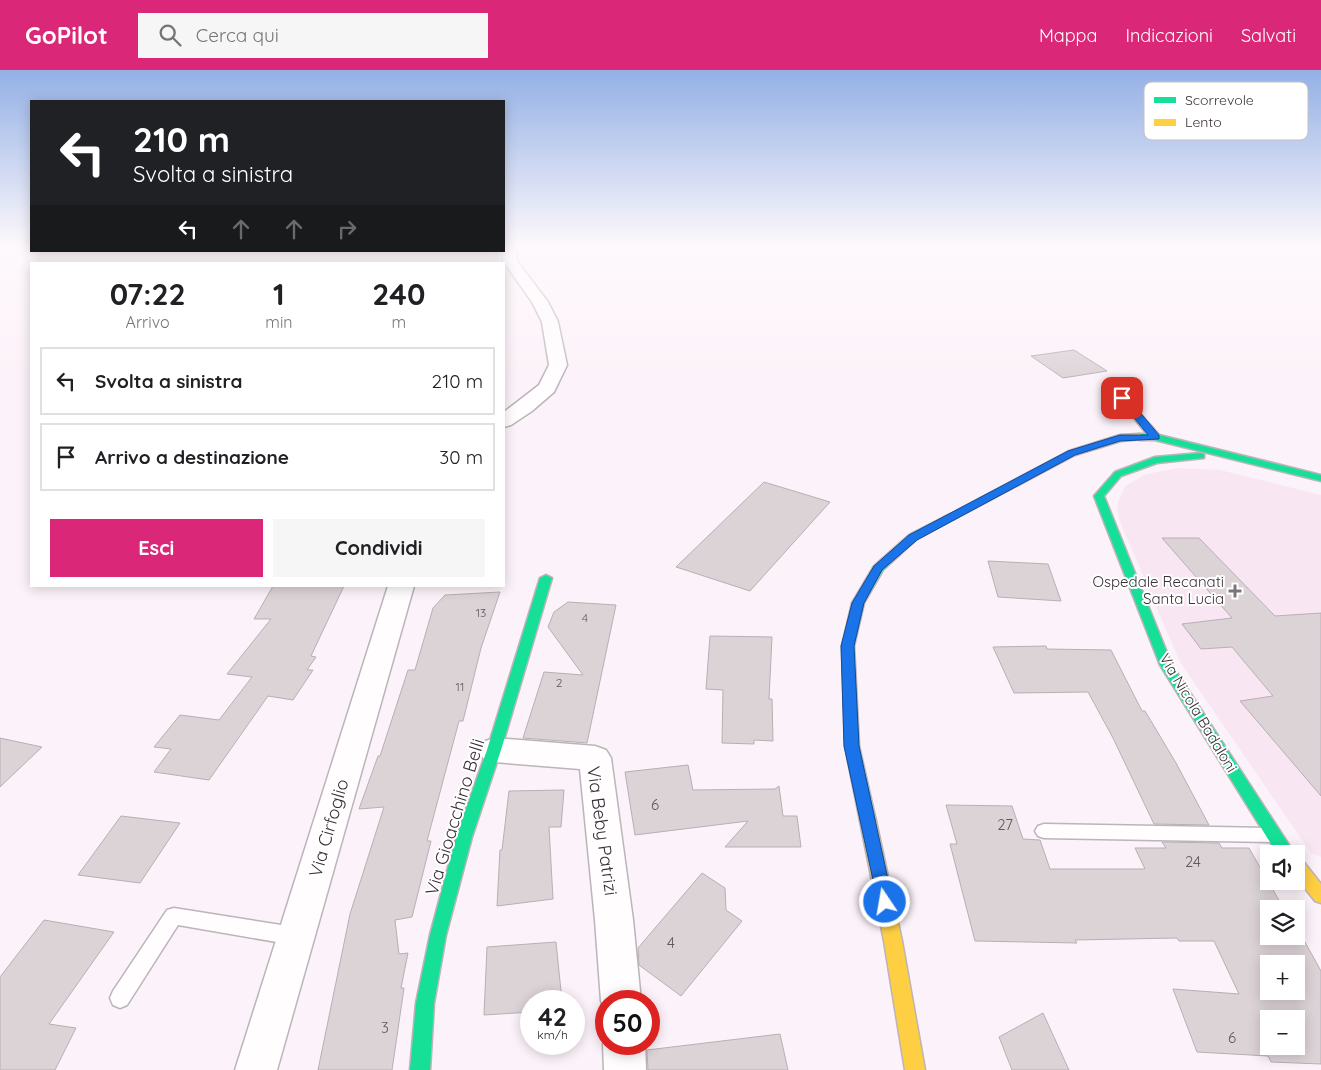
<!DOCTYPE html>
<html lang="it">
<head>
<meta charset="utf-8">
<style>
	:root { --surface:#fff; --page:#f6f6f6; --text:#202124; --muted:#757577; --line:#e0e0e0; --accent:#db2777 }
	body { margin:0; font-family:Quicksand,sans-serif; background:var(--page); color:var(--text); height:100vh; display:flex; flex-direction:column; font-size:19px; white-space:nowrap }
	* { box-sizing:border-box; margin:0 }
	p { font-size:16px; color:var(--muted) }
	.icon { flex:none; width:28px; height:28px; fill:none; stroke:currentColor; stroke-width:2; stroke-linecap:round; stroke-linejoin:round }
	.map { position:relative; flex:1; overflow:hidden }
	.details { position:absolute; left:30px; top:192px; width:475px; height:325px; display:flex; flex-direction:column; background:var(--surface); border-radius:0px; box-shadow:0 2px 12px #0003 }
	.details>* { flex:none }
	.hud { position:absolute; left:30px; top:30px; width:475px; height:152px; border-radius:0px; box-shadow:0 2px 12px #0003; background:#202124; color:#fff; overflow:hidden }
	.tools { position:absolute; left:1260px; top:775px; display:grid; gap:10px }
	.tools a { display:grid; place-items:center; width:45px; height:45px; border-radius:0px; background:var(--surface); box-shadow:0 2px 12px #0003; font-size:25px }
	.speed { position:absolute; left:520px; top:920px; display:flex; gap:10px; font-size:25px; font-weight:700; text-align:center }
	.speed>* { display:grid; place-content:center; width:65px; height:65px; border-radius:50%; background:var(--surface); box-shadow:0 2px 12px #0003; line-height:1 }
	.speed small { font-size:12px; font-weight:400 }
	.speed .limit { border:8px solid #d22; background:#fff; color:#111 }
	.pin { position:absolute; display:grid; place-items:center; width:42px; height:42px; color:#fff; margin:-21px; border-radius:10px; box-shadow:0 2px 8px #0006 }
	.me { position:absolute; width:55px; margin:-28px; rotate:348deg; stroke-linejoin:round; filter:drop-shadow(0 0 4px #0008) }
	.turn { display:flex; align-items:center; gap:18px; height:105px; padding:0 20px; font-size:22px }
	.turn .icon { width:65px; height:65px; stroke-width:2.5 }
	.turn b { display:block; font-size:35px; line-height:42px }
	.lanes { display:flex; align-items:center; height:48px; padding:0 20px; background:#0003; justify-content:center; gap:25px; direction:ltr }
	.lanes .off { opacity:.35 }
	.eta { display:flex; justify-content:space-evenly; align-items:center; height:85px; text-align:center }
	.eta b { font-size:30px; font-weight:800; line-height:35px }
	.cta { display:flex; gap:10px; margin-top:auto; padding:10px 20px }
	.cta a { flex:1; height:58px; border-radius:0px; background:var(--accent); color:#fff; font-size:20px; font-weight:800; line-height:58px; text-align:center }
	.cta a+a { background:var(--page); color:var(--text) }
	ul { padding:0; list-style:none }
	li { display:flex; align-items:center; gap:15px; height:68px; margin:0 10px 8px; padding:0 10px; border:2px solid var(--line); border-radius:0px }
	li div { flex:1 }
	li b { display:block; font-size:19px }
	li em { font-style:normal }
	header { display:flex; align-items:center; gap:30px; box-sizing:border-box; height:70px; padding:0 25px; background:var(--accent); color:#fff }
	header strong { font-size:24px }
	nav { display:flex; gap:28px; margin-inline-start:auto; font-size:18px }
	.search { width:350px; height:45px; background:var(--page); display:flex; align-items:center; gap:12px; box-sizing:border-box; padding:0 18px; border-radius:0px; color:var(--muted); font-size:19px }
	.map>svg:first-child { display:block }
</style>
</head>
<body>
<header>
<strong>GoPilot</strong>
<div class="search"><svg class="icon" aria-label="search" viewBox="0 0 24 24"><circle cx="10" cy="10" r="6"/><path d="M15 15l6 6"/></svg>Cerca qui</div>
<nav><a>Mappa</a><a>Indicazioni</a><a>Salvati</a></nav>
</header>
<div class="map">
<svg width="1321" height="1000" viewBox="0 0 1321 1000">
	<rect width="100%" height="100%" fill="#fcf2f9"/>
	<path fill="#f9e6f3" d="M1177 398 1220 400 1321 425V787L1311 783 1180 592 1119 449 1117 434 1125 416 1147 404Z"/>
	<g fill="#dcd3d7" stroke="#b8afb4" fill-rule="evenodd">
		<path d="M1074 280 1107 301 1063 308 1031 286Z"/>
		<path d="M764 412 830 432 750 521 676 497Z"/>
		<path d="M1162 468H1199L1275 546 1321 543V726L1240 631 1273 626 1232 577 1201 579 1182 554 1232 548Z"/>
		<path d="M988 491 1048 494 1061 531 998 527Z"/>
		<path d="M273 516H344L311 586 316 587 307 600H313L293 630 268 626 209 710 154 702 171 679 154 677 180 645 219 650 252 607 227 604 271 549H254Z"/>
		<path d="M500 522 481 578 463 651H459L427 771H431L412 847 395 850 399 884 408 883 401 918H404L392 1000H318L350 844 384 737 359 739 378 686H380L408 600H415L433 538 445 525Z"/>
		<path d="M568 532 616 535 587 673 523 668 544 602 583 605 548 557 554 542Z"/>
		<path d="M710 566 772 567 769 629H772L773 671 754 670V674L722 673 723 620 706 619Z"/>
		<path d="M1046 576 1047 579 1111 580 1142 641H1145L1176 693 1209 755 1154 754 1113 668 1088 622 1014 623 993 577Z"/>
		<path d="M0 668 42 677 0 717Z"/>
		<path d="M688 695 693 720 775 719 779 716 783 746H797L801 777H725L748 751 635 765 625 702Z"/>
		<path d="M564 720 561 757H549L553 829 497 836 500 780H502L509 721Z"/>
		<path d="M946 735 1012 736 1023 769 1040 770 1050 799H1145L1135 778H1166L1162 772 1219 773 1222 778H1249L1284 839H1269V866H1296V856L1321 901V994L1271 992 1268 986 1197 982 1173 919 1239 924 1214 871H1179L1177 868 1075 870 1077 873 975 871 950 774H957ZM1269 894H1296V921H1269ZM1269 949H1296V976H1269Z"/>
		<path d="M121 746 180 753 140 813 78 805Z"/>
		<path d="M702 803 725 818 726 840 742 851 681 926 639 895 638 878Z"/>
		<path d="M44 850 114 862 49 954 76 958 55 1000H0V907Z"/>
		<path d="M556 872 562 931H531V942L484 945 487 877Z"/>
		<path d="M1043 943 1069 1000H1012L999 967Z"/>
		<path d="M780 964 788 1000H648L647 980Z"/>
	</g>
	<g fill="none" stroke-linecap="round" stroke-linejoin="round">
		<defs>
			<g id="lane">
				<path d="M1122 325 1125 326 1159 365V369H1151L1119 330V326Z"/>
				<path d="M1044 754 1270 758 1276 760 1279 765 1276 770 1270 772 1044 768 1038 766 1035 761 1038 756Z"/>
				<path d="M174 838 294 857 301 860 303 866 301 872 294 875 178 855 127 935 120 938 113 935 110 928 113 921 167 840Z"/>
			</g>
			<g id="street">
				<path d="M505 176H519L516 182 517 191 548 232 558 252 567 295 554 322 532 341 511 355 504 357V342L539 315 549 295 542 252 532 232 503 191 502 182Z"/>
				<path d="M388 516H414L277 1000H235Z"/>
				<path d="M494 668 595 676 606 680 611 688 633 850 641 931H606V943L601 931 595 850 580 699 494 692 483 688 478 680 483 672Z"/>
				<path d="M606 967V974H645L646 1000H604L603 974Z"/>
			</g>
			<g id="fast">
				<path d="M1155 364 1321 405V411L1155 370H1139L1134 367 1139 364Z"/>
				<path d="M1201 383 1204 384V388L1157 393 1121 406 1104 426 1172 595 1295 784H1278L1268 769 1160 595 1094 426 1115 402 1155 387Z"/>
				<path d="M950 444 955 447 954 449 917 469 883 500 864 533 854 576 859 676 876 751 873 755 868 757 863 755 860 751 845 676 842 576 852 533 874 496 909 465Z"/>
				<path d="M546 505 552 508 501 680 472 767 446 865 434 933 430 1000H410L416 933 430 865 456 767 487 680 540 508Z"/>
			</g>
			<g id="slow">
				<path d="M1139 364 1142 365V369L1121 371 1075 385 954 449 950 450 945 447 1069 381 1120 365Z"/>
				<path d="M868 745 873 747 876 751 902 871 925 1000H905L884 871 860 751 863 747Z"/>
				<path d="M1296 788 1302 790 1321 814V833L1315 831 1296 807Z"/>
			</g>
		</defs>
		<use href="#lane" stroke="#bcb4ba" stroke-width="3"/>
		<use href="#street" stroke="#bcb4ba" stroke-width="3"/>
		<use href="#fast" stroke="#bcb4ba" stroke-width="3"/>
		<use href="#slow" stroke="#bcb4ba" stroke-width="3"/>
		<use href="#lane" fill="#fffdfe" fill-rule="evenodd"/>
		<use href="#street" fill="#fffdfe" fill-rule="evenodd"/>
		<use href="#fast" fill="#16e098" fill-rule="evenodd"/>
		<use href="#slow" fill="#ffcf43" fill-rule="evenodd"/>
	</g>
	<linearGradient id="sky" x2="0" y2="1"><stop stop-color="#93b0e5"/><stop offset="0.56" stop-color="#fef9fc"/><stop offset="1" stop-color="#fef9fc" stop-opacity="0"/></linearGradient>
	<rect width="1321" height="316" fill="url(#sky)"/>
	<path fill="#1a73e8" stroke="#114b97" d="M1122 325 1126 326 1159 365V369L1120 371 1075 385 917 470 882 500 864 533 854 576 859 676 893 832 891 838 885 840 879 838 844 676 841 576 852 533 874 496 909 465 1068 381 1120 365H1148L1118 328Z"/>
	<path fill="#7d747a" stroke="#fff" stroke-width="2" d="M1232.5 513.5h5v5h5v5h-5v5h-5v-5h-5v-5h5z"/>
	<g text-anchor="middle" stroke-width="4" stroke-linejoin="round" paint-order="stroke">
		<g font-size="12" fill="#61595e">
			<text x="481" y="547">13</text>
			<text x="585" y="552">4</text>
			<text x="559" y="617">2</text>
			<text x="460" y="621">11</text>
		</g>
		<g font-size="15" fill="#383036" stroke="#fff" text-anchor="end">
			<text x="1224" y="517">Ospedale Recanati<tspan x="1224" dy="17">Santa Lucia</tspan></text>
		</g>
		<g font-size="15" fill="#383036" stroke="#fff">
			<text transform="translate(1198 643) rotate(59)" y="5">Via Nicola Badaloni</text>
		</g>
		<g font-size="15" fill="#61595e">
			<text x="655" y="740">6</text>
			<text x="1005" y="760">27</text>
			<text x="1193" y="797">24</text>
			<text x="671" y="878">4</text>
			<text x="385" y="963">3</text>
			<text x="1232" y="973">6</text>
		</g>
		<g font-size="18" fill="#383036" stroke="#fff">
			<text transform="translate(455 747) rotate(-73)" y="6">Via Gioacchino Belli</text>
			<text transform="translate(329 758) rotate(-74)" y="6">Via Cirfoglio</text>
			<text transform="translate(602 761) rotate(82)" y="6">Via Beby Patrizi</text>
		</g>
	</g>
	<rect x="1144" y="12" width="164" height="58" rx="8" fill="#fff" stroke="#c3c1c3" stroke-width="1"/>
	<rect x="1154" y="27" width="22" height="6" fill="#16e098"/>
	<rect x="1154" y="49" width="22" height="7" fill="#ffcf43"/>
	<g font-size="14" fill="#383036">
		<text x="1185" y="35">Scorrevole</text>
		<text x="1185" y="57">Lento</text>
	</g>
</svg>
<div class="tools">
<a><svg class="icon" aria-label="sound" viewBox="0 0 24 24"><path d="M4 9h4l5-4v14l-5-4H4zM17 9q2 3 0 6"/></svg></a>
<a><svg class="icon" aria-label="layers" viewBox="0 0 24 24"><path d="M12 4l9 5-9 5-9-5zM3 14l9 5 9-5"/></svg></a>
<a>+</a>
<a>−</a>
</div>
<div class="speed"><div>42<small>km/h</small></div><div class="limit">50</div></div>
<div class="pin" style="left:1122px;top:328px;background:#d93025"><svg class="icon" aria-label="arrive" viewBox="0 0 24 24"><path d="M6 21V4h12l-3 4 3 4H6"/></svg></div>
<svg class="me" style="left:885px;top:832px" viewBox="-20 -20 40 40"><circle r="17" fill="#1a73e8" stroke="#fff" stroke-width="3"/><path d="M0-11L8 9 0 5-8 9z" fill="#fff"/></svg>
<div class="hud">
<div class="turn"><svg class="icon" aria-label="left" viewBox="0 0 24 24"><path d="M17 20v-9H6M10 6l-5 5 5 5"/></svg><div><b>210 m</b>Svolta a sinistra</div></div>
<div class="lanes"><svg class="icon" aria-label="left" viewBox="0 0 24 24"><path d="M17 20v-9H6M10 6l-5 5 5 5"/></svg><svg class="icon off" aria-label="ahead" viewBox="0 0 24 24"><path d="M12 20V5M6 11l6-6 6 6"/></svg><svg class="icon off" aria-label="ahead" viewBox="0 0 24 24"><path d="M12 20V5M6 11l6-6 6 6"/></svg><svg class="icon off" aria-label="right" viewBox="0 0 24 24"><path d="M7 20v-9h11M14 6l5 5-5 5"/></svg></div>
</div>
<section class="details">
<div class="eta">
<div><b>07:22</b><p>Arrivo</p></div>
<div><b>1</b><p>min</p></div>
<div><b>240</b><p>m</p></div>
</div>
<ul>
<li><svg class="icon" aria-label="left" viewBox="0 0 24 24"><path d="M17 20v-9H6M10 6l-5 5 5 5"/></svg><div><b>Svolta a sinistra</b></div><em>210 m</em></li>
<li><svg class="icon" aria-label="arrive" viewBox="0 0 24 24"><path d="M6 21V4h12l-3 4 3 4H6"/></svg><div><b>Arrivo a destinazione</b></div><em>30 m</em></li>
</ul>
<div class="cta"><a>Esci</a><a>Condividi</a></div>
</section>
</div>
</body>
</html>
